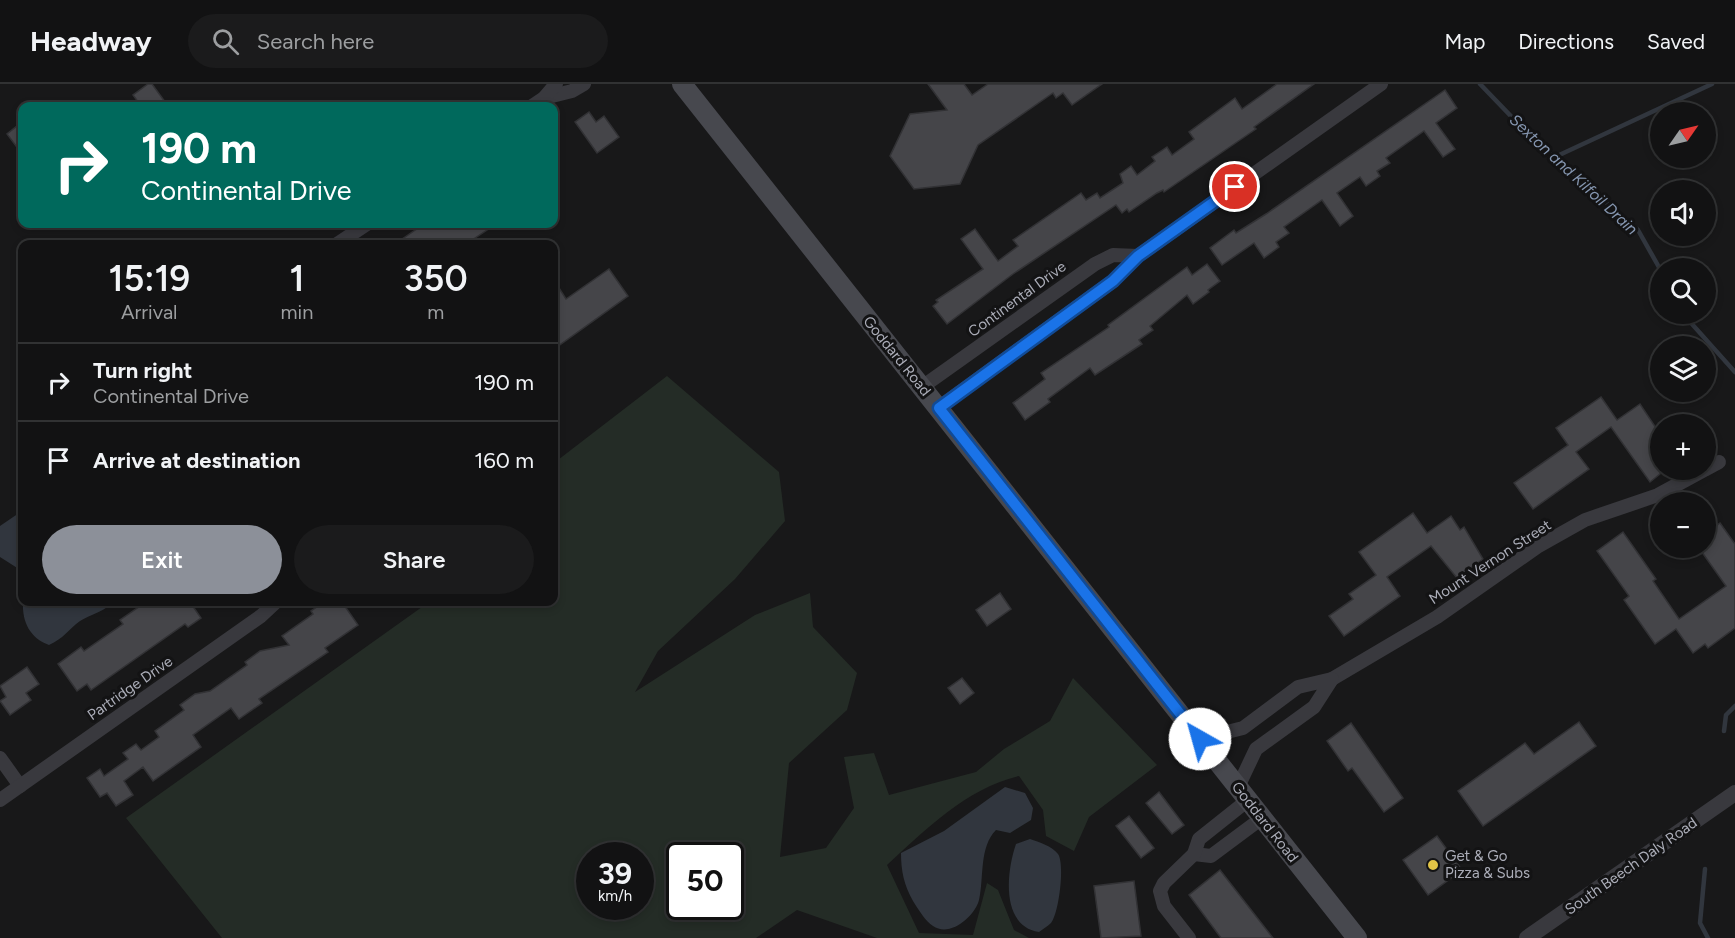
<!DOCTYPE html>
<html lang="en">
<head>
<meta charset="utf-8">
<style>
	:root { --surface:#121213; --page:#1b1b1c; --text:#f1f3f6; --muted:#9c9ea0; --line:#313233; --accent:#8c9099 }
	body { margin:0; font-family:Figtree,sans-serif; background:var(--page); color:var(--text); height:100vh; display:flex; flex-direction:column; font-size:22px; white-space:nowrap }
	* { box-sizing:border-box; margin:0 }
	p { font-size:20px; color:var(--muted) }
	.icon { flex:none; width:33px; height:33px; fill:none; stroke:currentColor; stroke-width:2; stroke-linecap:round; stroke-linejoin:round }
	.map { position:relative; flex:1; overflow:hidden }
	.drawer { position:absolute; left:18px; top:156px; width:540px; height:366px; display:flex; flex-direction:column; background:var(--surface); border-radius:12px; box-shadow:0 3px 9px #0003,0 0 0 2px var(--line) }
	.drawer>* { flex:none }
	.guide { position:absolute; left:18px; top:18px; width:540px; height:126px; border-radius:12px; box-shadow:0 3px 9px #0003,0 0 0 2px var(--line); background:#00695c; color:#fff; overflow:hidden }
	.needle { width:39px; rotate:56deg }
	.controls { position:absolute; left:1650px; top:18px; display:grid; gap:12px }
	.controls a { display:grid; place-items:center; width:66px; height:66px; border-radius:50%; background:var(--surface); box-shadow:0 3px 9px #0003,0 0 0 2px var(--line); font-size:30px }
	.speed { position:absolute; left:576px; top:758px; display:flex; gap:12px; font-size:30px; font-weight:700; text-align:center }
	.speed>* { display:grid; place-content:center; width:78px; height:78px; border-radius:50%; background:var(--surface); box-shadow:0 3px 9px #0003,0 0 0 2px var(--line); line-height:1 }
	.speed small { font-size:15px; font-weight:400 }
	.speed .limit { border:3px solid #111; border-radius:9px; background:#fff; color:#111 }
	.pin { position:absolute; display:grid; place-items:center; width:51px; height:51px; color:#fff; margin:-26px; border:3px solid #fff; border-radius:50%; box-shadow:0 2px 6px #0007 }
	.me { position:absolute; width:66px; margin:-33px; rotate:322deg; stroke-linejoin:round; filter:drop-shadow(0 0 4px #0008) }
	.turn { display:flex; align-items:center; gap:21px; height:126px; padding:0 24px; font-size:27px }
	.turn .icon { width:78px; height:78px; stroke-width:2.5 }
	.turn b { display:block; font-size:42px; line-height:51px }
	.eta { display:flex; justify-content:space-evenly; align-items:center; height:102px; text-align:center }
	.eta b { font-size:36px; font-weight:600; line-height:42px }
	.cta { display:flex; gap:12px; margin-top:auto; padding:12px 24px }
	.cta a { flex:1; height:69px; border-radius:36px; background:var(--accent); color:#fff; font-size:24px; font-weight:600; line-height:69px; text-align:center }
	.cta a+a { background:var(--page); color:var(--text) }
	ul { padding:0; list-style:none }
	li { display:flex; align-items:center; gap:18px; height:78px; padding:0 24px; border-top:2px solid var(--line) }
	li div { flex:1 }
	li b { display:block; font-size:22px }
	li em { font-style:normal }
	header { display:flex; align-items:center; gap:36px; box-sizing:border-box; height:84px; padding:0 30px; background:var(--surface); border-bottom:2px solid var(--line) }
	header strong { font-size:28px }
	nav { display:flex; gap:33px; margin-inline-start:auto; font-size:21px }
	.search { width:420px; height:54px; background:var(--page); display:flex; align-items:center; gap:15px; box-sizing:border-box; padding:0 21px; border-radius:33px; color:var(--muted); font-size:22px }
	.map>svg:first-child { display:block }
</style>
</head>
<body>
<header>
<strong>Headway</strong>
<div class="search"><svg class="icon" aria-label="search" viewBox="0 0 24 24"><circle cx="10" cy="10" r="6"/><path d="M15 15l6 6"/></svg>Search here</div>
<nav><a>Map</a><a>Directions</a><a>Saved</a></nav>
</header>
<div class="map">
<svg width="1735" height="854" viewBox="0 0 1735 854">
	<rect width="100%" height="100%" fill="#181819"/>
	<path fill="#242c26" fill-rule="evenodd" d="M667 292 779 388 785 437 735 495 658 567 635 608 755 531 810 509 813 543 857 589 847 626 789 679 780 773 826 764 854 724 844 673 874 669 889 711 976 688 1004 665 1050 637 1073 594 1157 681 1089 733 1074 767 1046 752 1043 726 1019 692C967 704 925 746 887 781L919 849 973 851 987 799 998 806 1014 846 1029 854H877L797 826 756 854H222L126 734 429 518H554V379ZM590 771H640V822H590ZM680 771H730V822H680Z"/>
	<g fill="#31363e">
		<path d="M22 427V487L0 473V442Z"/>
		<path d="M23 518H110L111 520C101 529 91 530 80 537 69 545 63 555 49 561 30 554 22 538 23 518Z"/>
		<path d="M1005 703 1025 709 1033 724 1031 736 1010 749 996 746C979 763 984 793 979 816 975 832 950 854 933 842 926 838 918 825 913 817 904 801 901 787 901 769L944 747Z"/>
		<path d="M1030 755C1039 758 1052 762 1058 770 1065 780 1059 829 1051 839 1048 842 1043 845 1039 848 1001 842 1006 789 1016 760Z"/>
	</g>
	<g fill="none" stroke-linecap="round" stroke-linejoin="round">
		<g stroke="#31363e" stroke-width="4.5">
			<path d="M1480 0 1532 54 1638 146 1660 185"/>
			<path d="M1555 73 1712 0"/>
			<path d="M1683 230 1735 288"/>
			<path d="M1724 647 1726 631 1735 622"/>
			<path d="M1705 785 1700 839 1708 854"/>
		</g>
	</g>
	<g fill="#454549" stroke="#323235" stroke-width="1.5">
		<path d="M148 0H152L168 22H141L133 11Z"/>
		<path d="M928 0H964L972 11 988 0H1102L1072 21 1063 9 1056 14 1053 9 978 61 960 100 914 105 890 72 910 30 947 26Z"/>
		<path d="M1277 0H1314L1254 43 1256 45 1164 108 1163 106 1157 109 1129 128 1127 125 1122 129 1116 121 1013 190 947 240 933 222 938 218 936 216 983 185 961 155 975 145 998 177 1018 162 1013 156 1081 109 1086 116 1097 109 1100 114 1123 99 1120 90 1131 82 1137 91 1155 77 1152 73 1167 63 1172 71 1194 55 1189 48 1235 14 1242 25Z"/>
		<path d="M1445 6 1457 24 1436 39 1455 65 1443 73 1424 47 1386 74 1390 79 1377 87 1380 92 1366 102 1360 93 1337 109 1353 132 1340 142 1322 116 1284 143 1289 149 1276 158 1279 163 1264 174 1254 159 1222 181 1210 164 1234 146 1236 149 1266 130Z"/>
		<path d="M589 28 596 38 604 32 619 53 597 69 575 38Z"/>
		<path d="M22 38V70L7 50Z"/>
		<path d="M424 140H496L466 160H395Z"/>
		<path d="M1207 180 1220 197 1208 206 1209 208 1193 220 1187 211 1150 242 1153 246 1139 256 1142 260 1095 291 1090 284 1048 315 1050 318 1025 336 1013 319 1045 295 1041 289 1109 243 1108 241 1187 183 1192 191Z"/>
		<path d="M609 185 628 212 554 265V196L566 215Z"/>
		<path d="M1601 313 1617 336 1640 320 1660 350V390L1650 398 1611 343 1576 368 1589 385 1533 425 1514 399 1568 361 1556 344Z"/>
		<path d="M1413 429 1427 449 1451 432 1460 446 1464 443 1483 475 1457 494 1431 462 1387 493 1400 512 1344 552 1329 532 1353 515 1349 510 1376 491 1359 468Z"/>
		<path d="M1720 439 1735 460V544L1708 564 1705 560 1693 569 1676 545 1655 560 1624 516 1629 512 1597 467 1623 448 1656 495 1653 497 1679 535 1726 502 1699 464H1706V449Z"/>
		<path d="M1000 509 1011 525 987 542 976 526Z"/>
		<path d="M146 518H190L201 534 188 543 185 540 91 606 87 600 77 607 58 580 81 563 84 567 123 540 120 536Z"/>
		<path d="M324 518H342L358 541 325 564 328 568 259 615 262 619 239 635 231 624 193 651 201 663 153 697 143 683 124 697 133 711 116 722 107 709 100 713 87 694 100 685 104 692 128 675 123 669 136 660 141 666 159 653 155 647 184 626 180 621 195 610 210 607 247 581 245 578 260 567 289 561 282 552 313 530 311 527Z"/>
		<path d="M27 583 39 600 26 609 31 616 10 631 0 617 6 613 0 602Z"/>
		<path d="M962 594 974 609 960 620 948 604Z"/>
		<path d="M1579 638 1596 662 1483 742 1458 707 1525 659 1534 670Z"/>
		<path d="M1351 639 1403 714 1384 728 1352 684 1348 687 1327 657Z"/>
		<path d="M1159 708 1184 741 1172 750 1146 719Z"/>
		<path d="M1129 732 1154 764 1141 774 1116 742Z"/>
		<path d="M1437 752 1462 786 1428 811 1403 776Z"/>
		<path d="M1220 786 1273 854H1221L1189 811Z"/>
		<path d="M1134 797 1141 852 1101 854 1094 802Z"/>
	</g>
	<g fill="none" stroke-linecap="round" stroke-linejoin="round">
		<g stroke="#39393e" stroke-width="14">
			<path d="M544 14 572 7 584 0"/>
			<path d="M532 22 544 14 556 0"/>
			<path d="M337 160 367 140"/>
			<path d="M922 303 1095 180 1113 171 1138 172"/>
			<path d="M938 324 1113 197 1138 172 1381 0"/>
			<path d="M1706 385 1719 378"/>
			<path d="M1332 595 1437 533 1537 463 1585 436 1658 411 1704 386"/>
			<path d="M1199 655 1243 644 1298 603 1332 595 1314 623 1256 665 1238 703"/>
			<path d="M0 674 20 702"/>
			<path d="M0 716 261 532 276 518"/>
			<path d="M1194 770 1211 772 1262 734"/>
			<path d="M1189 854 1164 822 1160 807 1164 799 1194 770 1199 755 1248 716"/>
		</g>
		<path stroke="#39393e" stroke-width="16" d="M1527 854 1735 709"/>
		<path stroke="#47484e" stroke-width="20" d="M682 0 1357 854"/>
	</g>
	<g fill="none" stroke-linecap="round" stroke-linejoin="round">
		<defs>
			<path id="route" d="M1200 655 939 324 1113 197 1138 172 1235 103"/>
		</defs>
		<use href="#route" stroke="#114b97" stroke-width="15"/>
		<use href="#route" stroke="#1a73e8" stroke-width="10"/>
	</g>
	<circle fill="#e2c447" stroke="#131314" stroke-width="2" cx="1433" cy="781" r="6"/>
	<g text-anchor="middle" stroke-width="6" stroke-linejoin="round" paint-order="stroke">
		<g font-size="15" fill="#abadb8" stroke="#131314">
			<text transform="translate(1017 215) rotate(-36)" y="5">Continental Drive</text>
			<text transform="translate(897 272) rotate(51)" y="5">Goddard Road</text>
			<text transform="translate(1490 478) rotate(-33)" y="5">Mount Vernon Street</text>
			<text transform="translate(130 604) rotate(-35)" y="5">Partridge Drive</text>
			<text transform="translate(1265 738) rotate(52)" y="5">Goddard Road</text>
			<text transform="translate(1631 782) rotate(-35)" y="5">South Beech Daly Road</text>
		</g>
		<g font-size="15" fill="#abadb8" stroke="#131314" text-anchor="start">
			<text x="1445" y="777">Get &amp; Go<tspan x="1445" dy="17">Pizza &amp; Subs</tspan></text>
		</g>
		<g font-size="16" font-style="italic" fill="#8596b0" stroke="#131314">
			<text transform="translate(1574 90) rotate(43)" y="6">Sexton and Kilfoil Drain</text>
		</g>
	</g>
</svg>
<div class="controls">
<a><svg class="needle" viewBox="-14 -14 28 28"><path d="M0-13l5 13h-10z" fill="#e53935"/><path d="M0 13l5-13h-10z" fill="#9c9ea0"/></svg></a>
<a><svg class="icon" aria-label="sound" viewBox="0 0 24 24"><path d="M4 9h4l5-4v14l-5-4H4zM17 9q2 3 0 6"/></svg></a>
<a><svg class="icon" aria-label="search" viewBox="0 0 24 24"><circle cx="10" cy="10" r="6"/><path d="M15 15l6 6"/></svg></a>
<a><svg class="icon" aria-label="layers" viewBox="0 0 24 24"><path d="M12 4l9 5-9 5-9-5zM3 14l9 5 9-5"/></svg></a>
<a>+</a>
<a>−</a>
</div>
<div class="speed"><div>39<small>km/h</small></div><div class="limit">50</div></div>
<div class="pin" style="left:1235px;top:103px;background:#d93025"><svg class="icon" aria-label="arrive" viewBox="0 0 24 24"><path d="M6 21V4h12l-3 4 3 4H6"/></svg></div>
<svg class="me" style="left:1200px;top:655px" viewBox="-20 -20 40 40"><circle r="19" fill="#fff"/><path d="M0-13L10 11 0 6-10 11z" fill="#1a73e8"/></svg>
<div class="guide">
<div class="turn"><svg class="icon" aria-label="right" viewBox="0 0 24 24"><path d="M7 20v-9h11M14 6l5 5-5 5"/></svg><div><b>190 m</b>Continental Drive</div></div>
</div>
<section class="drawer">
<div class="eta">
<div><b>15:19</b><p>Arrival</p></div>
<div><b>1</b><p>min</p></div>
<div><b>350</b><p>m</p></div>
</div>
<ul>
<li><svg class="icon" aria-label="right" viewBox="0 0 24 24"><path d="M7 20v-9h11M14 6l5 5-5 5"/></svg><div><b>Turn right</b><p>Continental Drive</p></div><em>190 m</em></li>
<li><svg class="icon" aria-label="arrive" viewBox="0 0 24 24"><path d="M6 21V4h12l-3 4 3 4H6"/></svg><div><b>Arrive at destination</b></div><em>160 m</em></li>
</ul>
<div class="cta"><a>Exit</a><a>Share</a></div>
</section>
</div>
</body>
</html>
